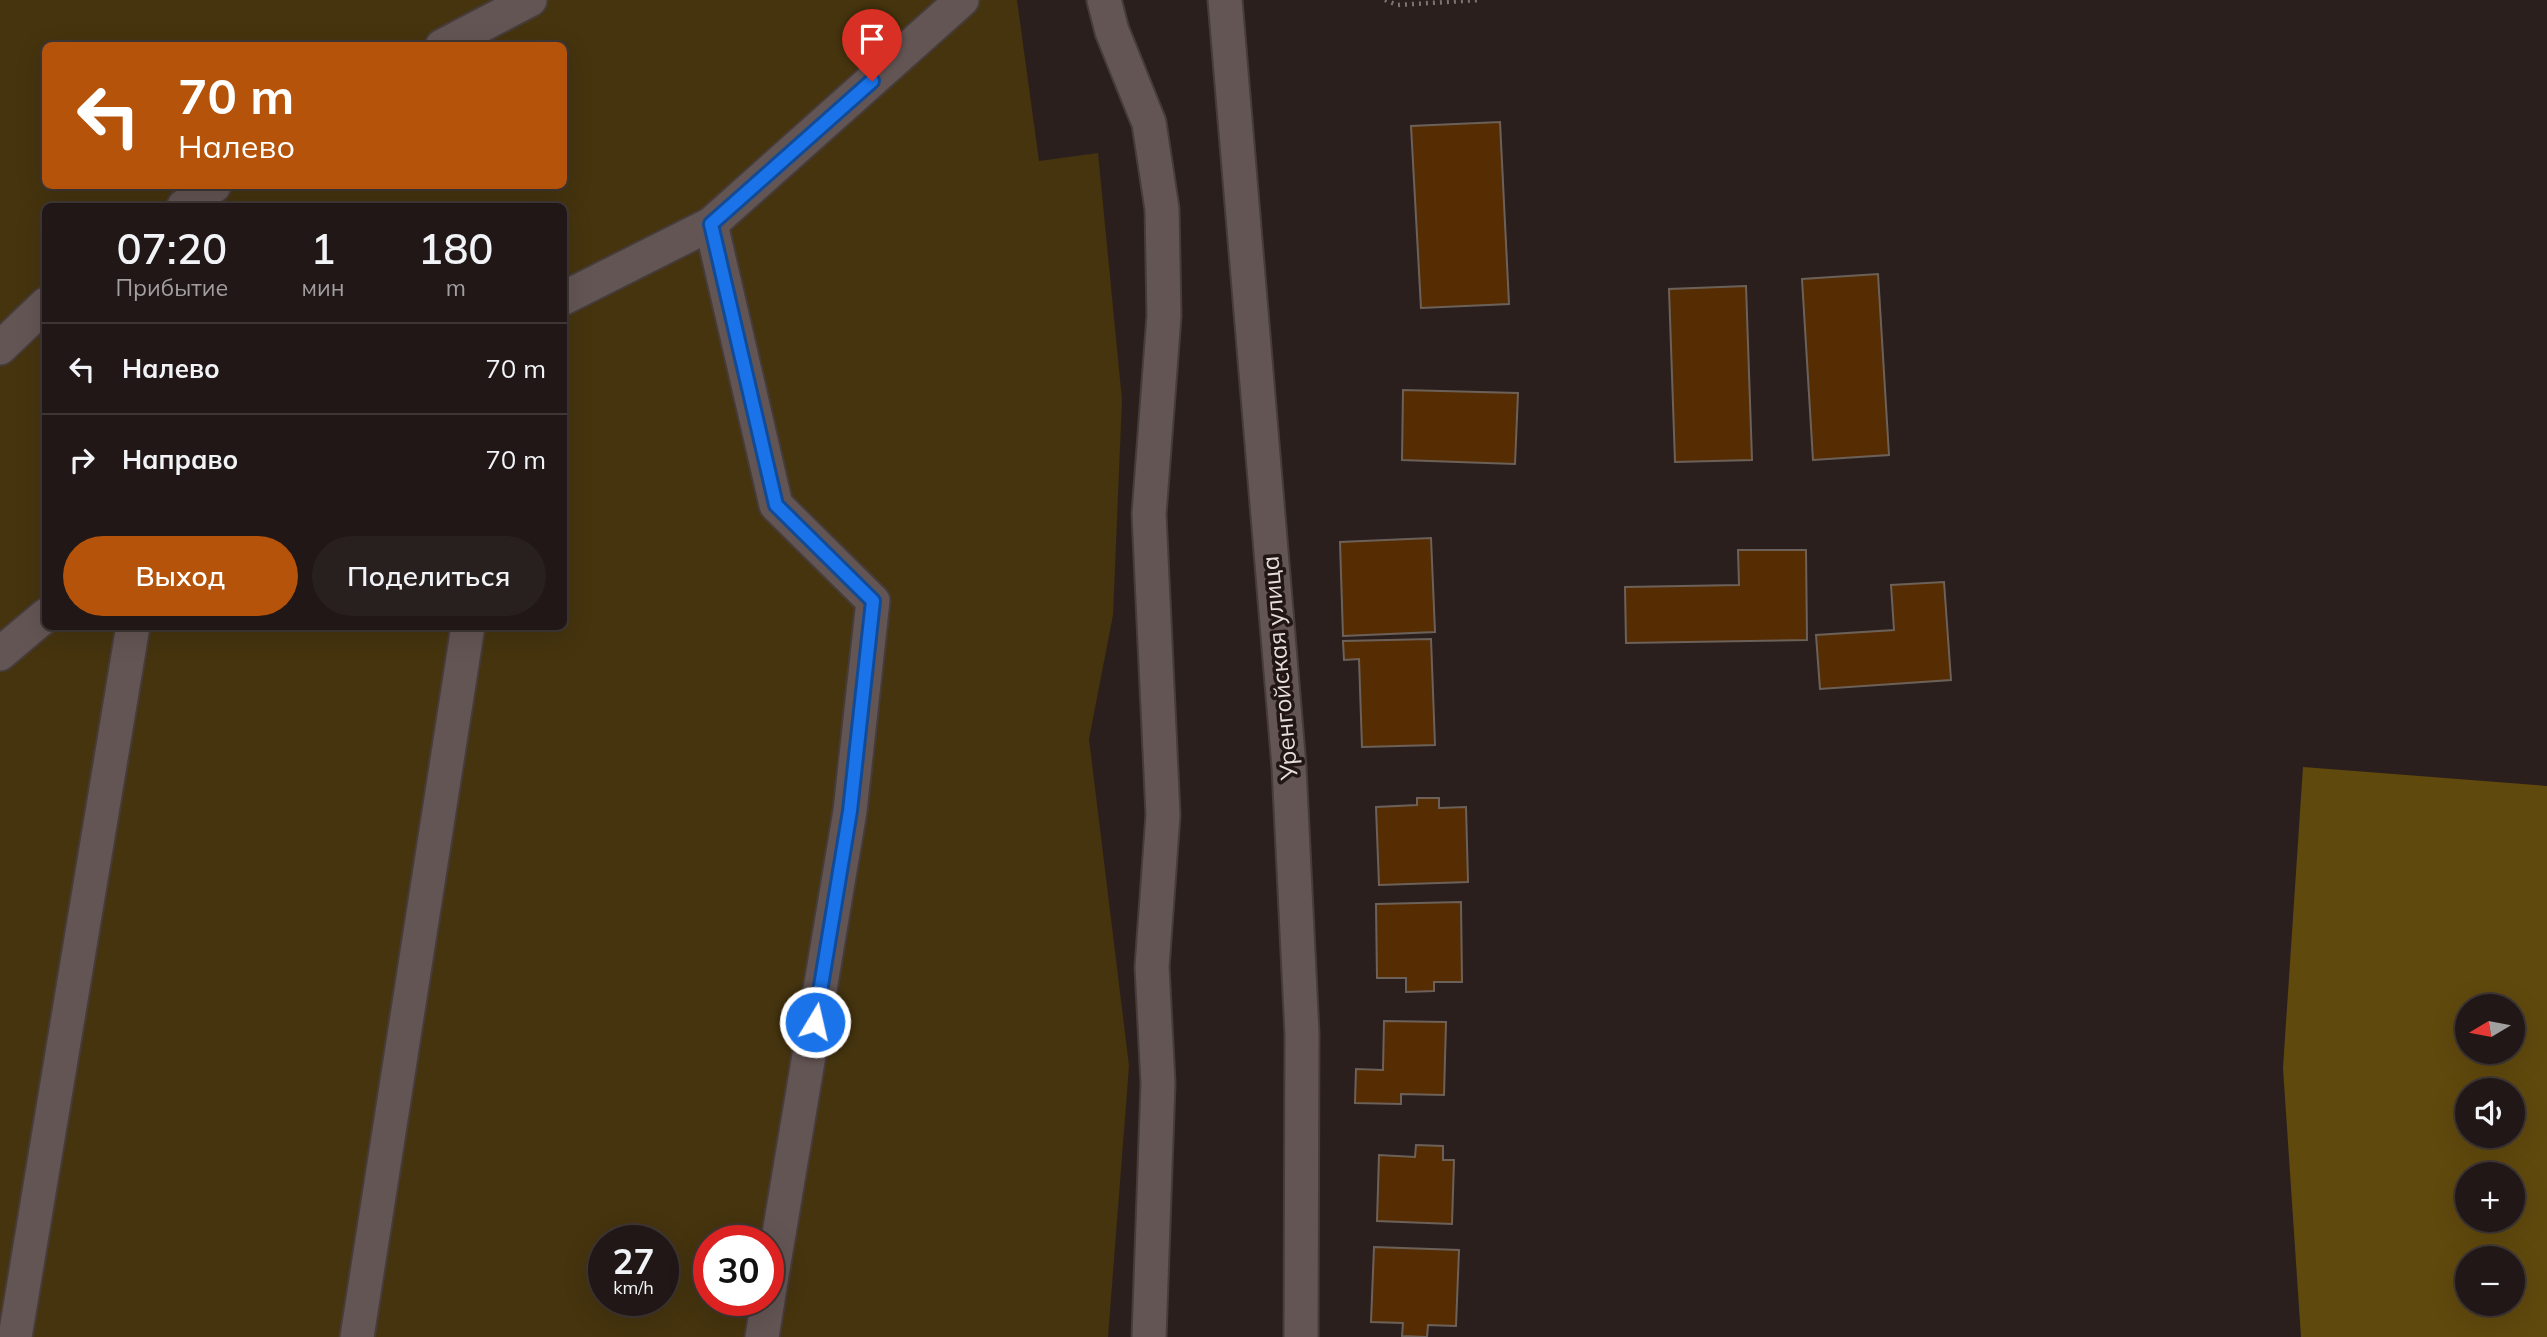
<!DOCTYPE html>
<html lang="ru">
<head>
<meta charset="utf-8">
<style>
	:root { --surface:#201716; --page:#28201f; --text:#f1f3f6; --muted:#a29fa1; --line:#3d3635; --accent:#b45309 }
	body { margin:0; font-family:Mulish,sans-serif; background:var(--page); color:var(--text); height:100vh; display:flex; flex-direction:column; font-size:26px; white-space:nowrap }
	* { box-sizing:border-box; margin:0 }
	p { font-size:23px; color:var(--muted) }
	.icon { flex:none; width:38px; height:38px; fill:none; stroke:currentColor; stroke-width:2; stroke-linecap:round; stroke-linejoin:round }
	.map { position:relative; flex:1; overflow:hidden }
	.details { position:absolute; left:42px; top:203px; width:525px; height:427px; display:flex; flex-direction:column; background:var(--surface); border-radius:10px; box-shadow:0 7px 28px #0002,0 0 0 2px var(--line) }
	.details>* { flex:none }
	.hud { position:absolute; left:42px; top:42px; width:525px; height:147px; border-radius:10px; box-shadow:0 7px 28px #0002,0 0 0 2px var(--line); background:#b45309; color:#fff; overflow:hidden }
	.needle { width:46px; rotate:260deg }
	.buttons { position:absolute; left:2455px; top:994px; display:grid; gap:14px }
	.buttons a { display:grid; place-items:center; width:70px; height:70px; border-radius:50%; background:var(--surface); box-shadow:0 7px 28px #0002,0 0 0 2px var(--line); font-size:35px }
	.speed { position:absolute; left:588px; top:1225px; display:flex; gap:14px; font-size:35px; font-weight:700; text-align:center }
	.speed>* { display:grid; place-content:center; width:91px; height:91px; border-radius:50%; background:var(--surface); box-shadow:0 7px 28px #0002,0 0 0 2px var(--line); line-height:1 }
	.speed small { font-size:18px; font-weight:400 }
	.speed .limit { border:10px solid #d22; background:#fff; color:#111 }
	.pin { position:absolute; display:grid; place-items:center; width:60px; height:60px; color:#fff; margin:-72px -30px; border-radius:50% 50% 50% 0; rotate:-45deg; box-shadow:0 0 7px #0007 }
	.pin .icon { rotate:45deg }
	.me { position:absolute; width:77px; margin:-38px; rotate:9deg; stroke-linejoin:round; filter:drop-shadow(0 0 5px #0008) }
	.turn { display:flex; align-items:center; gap:24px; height:147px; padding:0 21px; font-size:32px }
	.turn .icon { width:91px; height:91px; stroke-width:2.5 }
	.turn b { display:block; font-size:49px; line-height:60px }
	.eta { display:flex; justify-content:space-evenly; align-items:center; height:119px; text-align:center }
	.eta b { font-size:42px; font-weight:600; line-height:49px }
	.cta { display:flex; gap:14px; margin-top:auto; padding:14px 21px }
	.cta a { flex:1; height:80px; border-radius:42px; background:var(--accent); color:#fff; font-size:28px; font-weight:600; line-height:80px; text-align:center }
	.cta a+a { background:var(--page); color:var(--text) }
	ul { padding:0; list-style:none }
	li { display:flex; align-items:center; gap:21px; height:91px; padding:0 21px; border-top:2px solid var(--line) }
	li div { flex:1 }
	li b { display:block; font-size:26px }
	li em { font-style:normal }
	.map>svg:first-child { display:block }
</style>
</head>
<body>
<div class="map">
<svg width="2547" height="1337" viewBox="0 0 2547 1337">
	<rect width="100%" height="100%" fill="#2b1f1d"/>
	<path fill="#45340e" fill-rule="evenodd" d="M0 0H1017L1039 161 1098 153 1122 400 1113 615 1089 739 1129 1066 1108 1337H0ZM46 46H564V186H46ZM46 206H564V626H46ZM604 1241H663V1300H604ZM709 1241H768V1300H709Z"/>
	<path fill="#60490d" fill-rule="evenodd" d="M2303 767 2547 786V1337H2301L2283 1068ZM2468 1006H2513V1052H2468ZM2468 1090H2513V1136H2468ZM2468 1174H2513V1220H2468ZM2513 1258V1304H2468V1258Z"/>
	<g fill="#562c03" stroke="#6c6159" stroke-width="2">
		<path d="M1500 122 1509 304 1421 308 1411 126Z"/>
		<path d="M1878 274 1889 455 1813 460 1802 279Z"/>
		<path d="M1746 286 1752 460 1675 462 1669 289Z"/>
		<path d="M1403 390 1518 393 1515 464 1402 460Z"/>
		<path d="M1431 538 1435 632 1343 636 1340 542Z"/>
		<path d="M1738 550H1806L1807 640 1626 643 1625 587 1739 585Z"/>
		<path d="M1944 582 1951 680 1820 689 1816 635 1894 630 1891 585Z"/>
		<path d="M1431 639 1435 745 1362 747 1359 659 1344 660 1343 641Z"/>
		<path d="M1417 798H1439V808L1466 807 1468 882 1379 885 1376 807 1417 805Z"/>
		<path d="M1461 902 1462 982H1434V991L1406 992V978H1377L1376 904Z"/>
		<path d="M1384 1021 1446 1022 1444 1095 1401 1094V1104L1355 1103 1356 1069 1383 1070Z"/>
		<path d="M1416 1145 1443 1146V1160H1454L1452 1224 1377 1221 1379 1155 1415 1157Z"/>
		<path d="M1374 1247 1459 1250 1456 1326 1428 1325 1427 1337 1402 1336 1403 1323 1371 1322Z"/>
	</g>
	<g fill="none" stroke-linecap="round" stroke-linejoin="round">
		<defs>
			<g id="street">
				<path d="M1104 0 1112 31 1149 123 1162 209 1164 316 1149 514 1163 815 1152 967 1158 1083 1149 1337"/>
				<path d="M1225 0 1289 767 1302 1034 1301 1337"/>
				<path d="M442 46 530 0"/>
				<path d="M184 206 214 186"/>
				<path d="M711 224 776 505 873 601 850 811 768 1299"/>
				<path d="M564 298 711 224 962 0"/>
				<path d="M0 348 46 304"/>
				<path d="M0 654 46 615"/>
				<path d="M15 1337 133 626"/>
				<path d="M357 1337 468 626"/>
				<path d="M762 1337 768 1300"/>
			</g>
		</defs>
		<use href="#street" stroke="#463c3a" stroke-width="37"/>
		<path stroke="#7d7371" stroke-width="4.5" stroke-dasharray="2 5" stroke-linecap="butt" d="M1385 0 1397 5 1479 0"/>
		<use href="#street" stroke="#635553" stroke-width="33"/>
	</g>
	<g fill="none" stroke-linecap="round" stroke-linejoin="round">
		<defs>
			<path id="route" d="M815 1022 850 811 873 601 776 505 711 224 872 81"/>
		</defs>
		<use href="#route" stroke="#114b97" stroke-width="18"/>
		<use href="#route" stroke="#1a73e8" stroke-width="12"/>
	</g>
	<g text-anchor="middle" stroke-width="7" stroke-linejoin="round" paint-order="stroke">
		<g font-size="24" fill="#e6dedc" stroke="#211613">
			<text transform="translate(1280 668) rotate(-95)" y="8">Уренгойская улица</text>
		</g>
	</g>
</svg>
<div class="buttons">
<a><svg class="needle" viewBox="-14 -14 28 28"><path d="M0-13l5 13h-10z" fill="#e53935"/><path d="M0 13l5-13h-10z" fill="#a29fa1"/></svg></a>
<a><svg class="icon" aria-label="sound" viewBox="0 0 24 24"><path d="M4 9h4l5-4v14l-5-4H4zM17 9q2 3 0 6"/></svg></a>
<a>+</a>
<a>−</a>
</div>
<div class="speed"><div>27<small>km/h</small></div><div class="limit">30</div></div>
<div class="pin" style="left:872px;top:81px;background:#d93025"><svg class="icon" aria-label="arrive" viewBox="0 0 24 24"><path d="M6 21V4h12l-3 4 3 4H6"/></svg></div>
<svg class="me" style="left:815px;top:1022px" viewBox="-20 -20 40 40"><circle r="17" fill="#1a73e8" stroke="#fff" stroke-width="3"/><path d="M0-11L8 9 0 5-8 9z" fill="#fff"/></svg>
<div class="hud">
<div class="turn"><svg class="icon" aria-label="left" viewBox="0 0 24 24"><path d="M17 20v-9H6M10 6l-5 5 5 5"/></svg><div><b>70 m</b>Налево</div></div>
</div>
<section class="details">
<div class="eta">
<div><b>07:20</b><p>Прибытие</p></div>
<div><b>1</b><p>мин</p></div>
<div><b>180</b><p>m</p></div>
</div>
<ul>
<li><svg class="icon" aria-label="left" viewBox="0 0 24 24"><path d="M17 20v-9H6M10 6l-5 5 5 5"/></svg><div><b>Налево</b></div><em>70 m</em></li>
<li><svg class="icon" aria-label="right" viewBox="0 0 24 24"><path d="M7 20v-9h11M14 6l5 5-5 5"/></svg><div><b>Направо</b></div><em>70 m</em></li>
</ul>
<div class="cta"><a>Выход</a><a>Поделиться</a></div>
</section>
</div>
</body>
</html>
